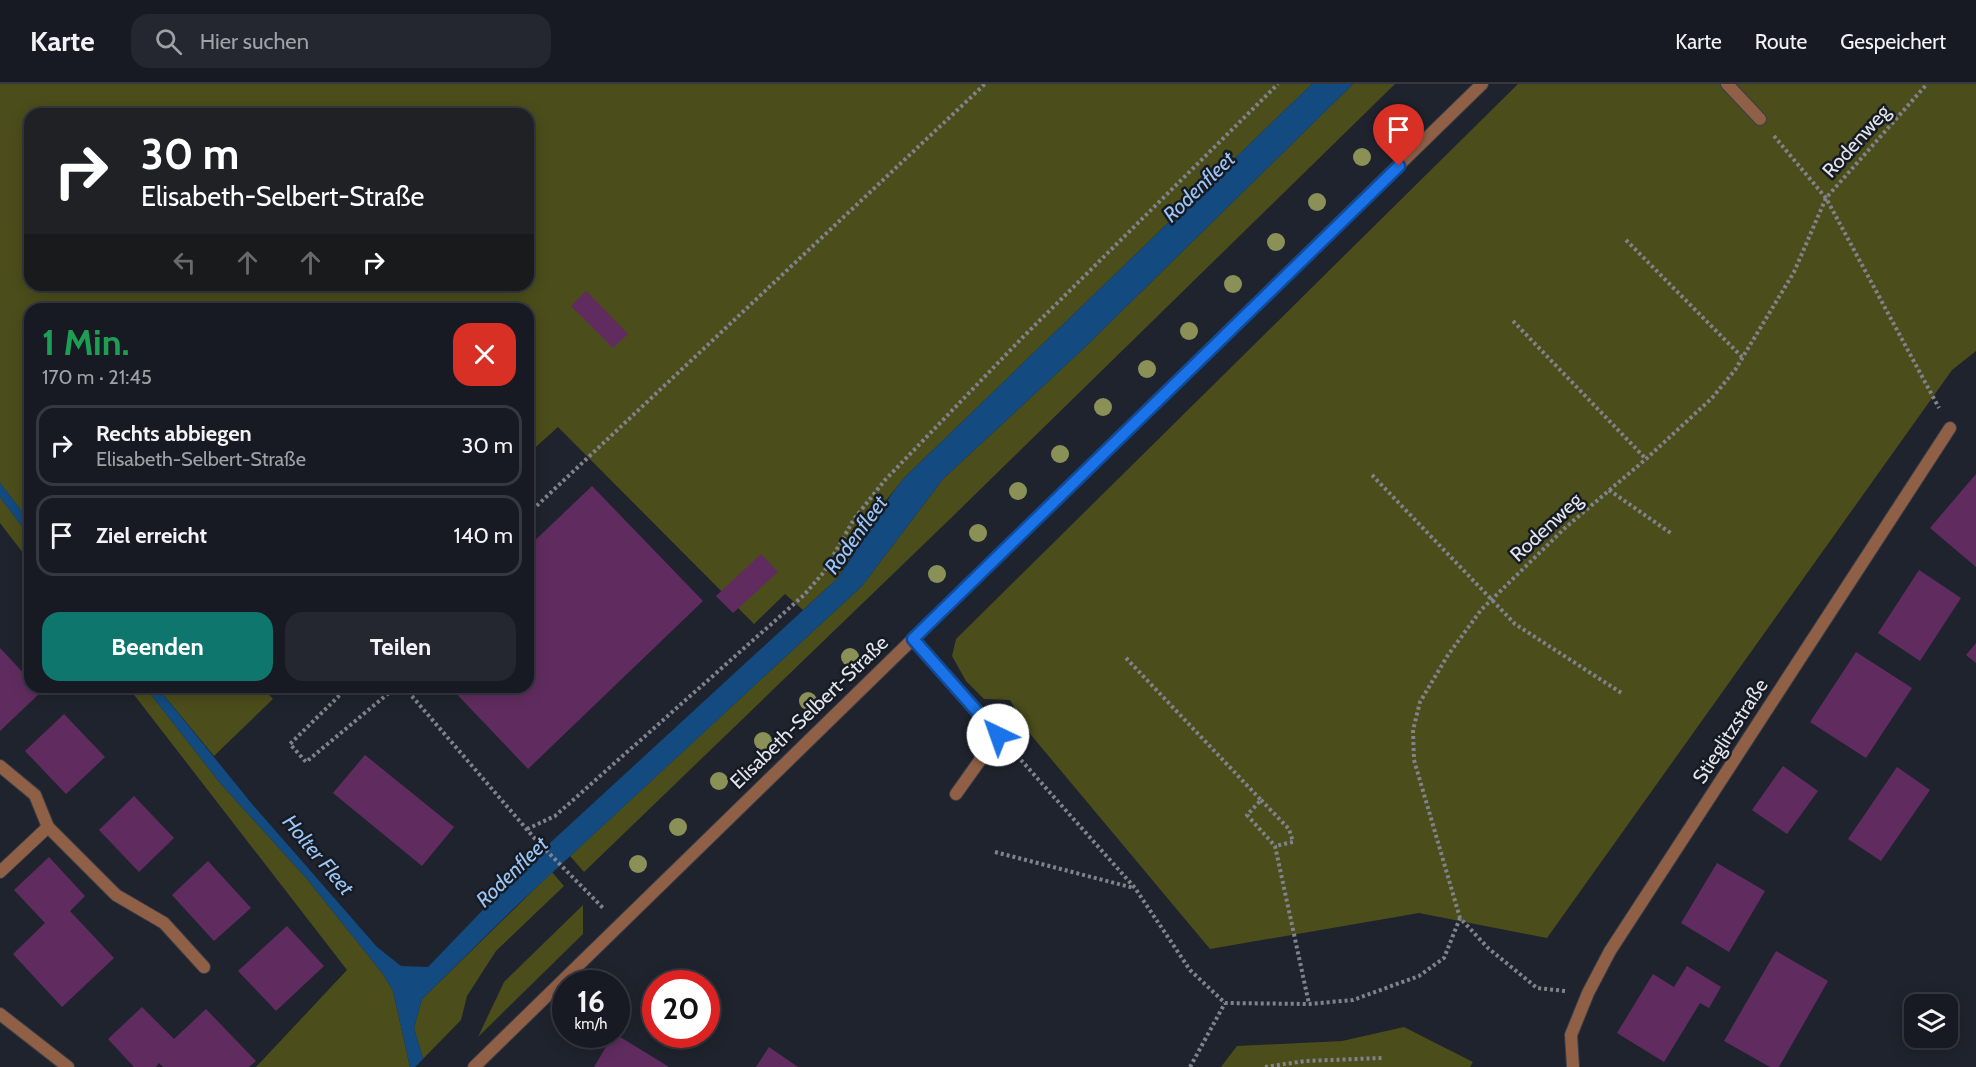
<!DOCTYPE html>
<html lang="de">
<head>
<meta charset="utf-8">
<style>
	:root { --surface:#171a22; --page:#24272f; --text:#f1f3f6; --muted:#9ea1a5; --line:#363840; --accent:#0f766e }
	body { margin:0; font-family:Cabin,sans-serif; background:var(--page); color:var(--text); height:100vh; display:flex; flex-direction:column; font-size:22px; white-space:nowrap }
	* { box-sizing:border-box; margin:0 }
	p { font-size:20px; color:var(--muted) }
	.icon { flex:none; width:33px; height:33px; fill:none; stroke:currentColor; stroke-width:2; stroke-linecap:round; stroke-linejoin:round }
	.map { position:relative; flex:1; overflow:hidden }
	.details { position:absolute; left:24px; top:219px; width:510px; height:390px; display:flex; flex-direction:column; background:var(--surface); border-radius:18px; box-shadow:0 3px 15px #0003,0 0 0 2px var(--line) }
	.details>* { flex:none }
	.guide { position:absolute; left:24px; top:24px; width:510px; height:183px; border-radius:18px; box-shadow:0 3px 15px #0003,0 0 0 2px var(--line); background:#202124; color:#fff; overflow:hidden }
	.controls { position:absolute; left:1904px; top:910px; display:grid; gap:12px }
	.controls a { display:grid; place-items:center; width:54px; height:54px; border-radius:12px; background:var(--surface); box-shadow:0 3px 15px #0003,0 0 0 2px var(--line); font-size:30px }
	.speed { position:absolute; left:552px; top:886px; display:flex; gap:12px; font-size:30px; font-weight:700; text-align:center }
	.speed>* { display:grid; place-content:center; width:78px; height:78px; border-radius:50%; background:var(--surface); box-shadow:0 3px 15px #0003,0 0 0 2px var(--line); line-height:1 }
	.speed small { font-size:15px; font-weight:400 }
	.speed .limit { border:9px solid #d22; background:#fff; color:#111 }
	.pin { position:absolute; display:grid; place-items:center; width:51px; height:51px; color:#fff; margin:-62px -26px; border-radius:50% 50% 50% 0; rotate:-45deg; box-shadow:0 0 6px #0007 }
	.pin .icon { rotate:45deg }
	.me { position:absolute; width:66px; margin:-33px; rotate:318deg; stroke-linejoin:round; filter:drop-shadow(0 0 4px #0008) }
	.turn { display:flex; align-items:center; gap:21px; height:126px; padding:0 18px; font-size:27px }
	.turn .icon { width:78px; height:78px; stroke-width:2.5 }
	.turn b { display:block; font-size:42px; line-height:51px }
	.lanes { display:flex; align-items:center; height:57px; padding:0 18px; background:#0003; justify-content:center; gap:30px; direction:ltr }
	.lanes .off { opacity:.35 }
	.round { display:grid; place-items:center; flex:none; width:63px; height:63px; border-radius:18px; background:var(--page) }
	.head { display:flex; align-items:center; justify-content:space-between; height:102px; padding:0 18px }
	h1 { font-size:36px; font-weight:700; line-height:45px; color:#1e9e55 }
	.primary-button { display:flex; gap:12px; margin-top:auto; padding:12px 18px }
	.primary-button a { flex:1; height:69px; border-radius:18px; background:var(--accent); color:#fff; font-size:24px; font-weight:700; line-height:69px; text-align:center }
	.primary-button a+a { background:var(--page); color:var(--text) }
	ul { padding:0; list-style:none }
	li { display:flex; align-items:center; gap:18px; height:81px; margin:0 12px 9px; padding:0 6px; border:3px solid var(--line); border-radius:18px }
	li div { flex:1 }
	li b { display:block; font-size:22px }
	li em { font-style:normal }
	header { display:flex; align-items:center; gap:36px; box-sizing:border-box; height:84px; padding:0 30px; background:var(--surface); border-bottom:2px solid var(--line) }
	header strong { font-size:28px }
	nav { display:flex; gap:33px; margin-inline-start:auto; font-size:21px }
	.search { width:420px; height:54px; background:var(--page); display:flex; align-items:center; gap:15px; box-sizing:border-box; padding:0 21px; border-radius:18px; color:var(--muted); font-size:22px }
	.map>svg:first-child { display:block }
</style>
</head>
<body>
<header>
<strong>Karte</strong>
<div class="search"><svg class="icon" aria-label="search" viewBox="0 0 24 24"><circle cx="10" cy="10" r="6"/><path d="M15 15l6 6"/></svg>Hier suchen</div>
<nav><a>Karte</a><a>Route</a><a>Gespeichert</a></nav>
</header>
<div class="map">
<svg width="1976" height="983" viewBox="0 0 1976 983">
	<rect width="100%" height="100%" fill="#1f232d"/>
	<g fill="#4b4d1b" fill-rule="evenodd">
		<path d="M0 0H1312L905 393 880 424 838 494 803 526 785 510 754 540 558 343 528 370V225H30V438L0 399ZM30 30H528V201H30Z"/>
		<path d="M1353 0H1395L950 435 584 788 570 772 862 502 943 395 1082 266Z"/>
		<path d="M1518 0H1976V267L1952 286 1547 854 1419 829 1210 865 1031 651 1010 616 984 615 966 597 952 572 956 555Z"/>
		<path d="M0 413 30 453V478L0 439Z"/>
		<path d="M128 603H145L220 699 307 795 383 890 393 907 410 983H256L347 886Z"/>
		<path d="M157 603H262L273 615 214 672Z"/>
		<path d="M552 788 564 802 496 867 467 912 461 936 423 975 414 944 422 915Z"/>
		<path d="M583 821V850L478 953 504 898Z"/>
		<path d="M1404 943 1473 978 1470 983H1221L1237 962 1342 957Z"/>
	</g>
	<g fill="#134a7f">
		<path d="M1312 0H1353L1082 266 943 395 862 502 513 825 422 915 414 944 423 975 415 983H410L393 907 383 890 307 795 220 699 145 603H157L252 720 377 863 401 882 428 883 526 781 838 494C861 460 879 425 905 393Z"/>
		<path d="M0 399 30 438V453L0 413Z"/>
	</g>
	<g fill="#602c5f">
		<path d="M586 207 628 250 613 264 571 222Z"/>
		<path d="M1976 390V483L1930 444Z"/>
		<path d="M592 402 703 517 528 685 450 603H528V463Z"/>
		<path d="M761 470 778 488 733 529 716 512Z"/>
		<path d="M1919 486 1961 514 1920 577 1878 549Z"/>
		<path d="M1976 559V579L1966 571Z"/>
		<path d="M0 564 30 596V603H37L41 608 0 647Z"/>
		<path d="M1856 568 1912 604 1866 674 1810 638Z"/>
		<path d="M64 630 105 673 66 710 25 667Z"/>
		<path d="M365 671 454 743 422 782 333 709Z"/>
		<path d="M1783 682 1818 707 1787 750 1752 726Z"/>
		<path d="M1897 683 1930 706 1881 777 1848 755Z"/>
		<path d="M134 712 174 754 139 788 99 746Z"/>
		<path d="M49 773 85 812 70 827 114 874 62 923 13 870 45 839 14 806Z"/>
		<path d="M208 777 251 824 214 857 172 811Z"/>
		<path d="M1717 779 1765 807 1729 868 1681 839Z"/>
		<path d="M287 842 324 882 276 927 238 887Z"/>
		<path d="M1776 867 1828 897 1779 983H1770L1724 957Z"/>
		<path d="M1687 882 1721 903 1709 924 1700 919 1664 978 1617 949 1653 890 1674 903Z"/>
		<path d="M142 923 174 955 206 925 256 977 249 983H163L159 979 156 983H134L108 955Z"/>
		<path d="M613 951H617L669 983H594Z"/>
		<path d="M769 963 798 983H756Z"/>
	</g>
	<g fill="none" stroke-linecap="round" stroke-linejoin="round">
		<defs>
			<g id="service">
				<path d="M1727 0 1760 35"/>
				<path d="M913 555 998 651 956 710"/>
				<path d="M0 682 35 711 48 743"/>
				<path d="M0 788 48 743 116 811 164 839 204 883"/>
			</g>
			<g id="minor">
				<path d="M0 930 68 983"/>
				<path d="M474 983 1482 0"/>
				<path d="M1573 983 1571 951 1588 909 1610 867 1950 344"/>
			</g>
		</defs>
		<use href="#service" stroke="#3a3e48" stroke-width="14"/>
		<use href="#minor" stroke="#3a3e48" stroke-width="14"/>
		<g stroke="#80838b" stroke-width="4" stroke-dasharray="3 3" stroke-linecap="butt">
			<path d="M1774 52 1826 114 1939 324"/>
			<path d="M1626 156 1742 273"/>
			<path d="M1513 237 1646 375"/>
			<path d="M1372 391 1515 540 1623 610"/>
			<path d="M1609 406 1672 450"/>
			<path d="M528 430 985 0"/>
			<path d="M1126 574 1261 716 1247 731 1275 762 1309 920"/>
			<path d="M348 603 290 660 306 678 396 603"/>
			<path d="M404 603 536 756 604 825"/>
			<path d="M1013 667 1135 804 1190 886 1225 919 1309 920 1353 916 1419 892 1444 874 1460 834"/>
			<path d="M1261 716 1289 745 1293 758 1275 762"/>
			<path d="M527 745 555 732 804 511 824 488 854 435 885 396 1022 254 1278 0"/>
			<path d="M995 768 1134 804"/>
			<path d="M1565 907 1537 904 1488 864 1460 834 1414 676 1413 646 1420 618 1448 571 1481 526 1566 443 1646 375 1712 314 1735 286 1794 188 1826 114 1927 0"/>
			<path d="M1190 983 1225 919"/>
			<path d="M1265 983 1305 977 1382 974"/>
		</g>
		<use href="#service" stroke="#906046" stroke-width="12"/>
		<use href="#minor" stroke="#906046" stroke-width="12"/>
	</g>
	<g fill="#8b9057">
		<circle cx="1400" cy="38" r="9"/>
		<circle cx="1362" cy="73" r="9"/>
		<circle cx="1317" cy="118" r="9"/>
		<circle cx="1276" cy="158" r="9"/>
		<circle cx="1233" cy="200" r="9"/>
		<circle cx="1189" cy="247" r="9"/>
		<circle cx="1147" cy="285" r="9"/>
		<circle cx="1103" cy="323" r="9"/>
		<circle cx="1060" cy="370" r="9"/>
		<circle cx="1018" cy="407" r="9"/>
		<circle cx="978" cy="449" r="9"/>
		<circle cx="937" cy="490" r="9"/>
		<circle cx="850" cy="573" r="9"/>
		<circle cx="808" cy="617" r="9"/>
		<circle cx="763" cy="657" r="9"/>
		<circle cx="719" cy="697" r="9"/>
		<circle cx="678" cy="743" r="9"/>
		<circle cx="638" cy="780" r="9"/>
	</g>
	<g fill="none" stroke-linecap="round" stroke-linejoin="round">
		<defs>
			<path id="route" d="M998 651 913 555 1399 82"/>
		</defs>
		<use href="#route" stroke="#114b97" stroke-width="15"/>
		<use href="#route" stroke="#1a73e8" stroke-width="10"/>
	</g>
	<g text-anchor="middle" stroke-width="5" stroke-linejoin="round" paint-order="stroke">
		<g font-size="20" fill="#e2e5eb" stroke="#161a23">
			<text transform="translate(1856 57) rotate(-48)" y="7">Rodenweg</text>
			<text transform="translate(1546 443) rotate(-43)" y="7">Rodenweg</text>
			<text transform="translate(809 628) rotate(-44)" y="7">Elisabeth-Selbert-Straße</text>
			<text transform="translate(1730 647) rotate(-57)" y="7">Stieglitzstraße</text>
		</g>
		<g font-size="21" font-style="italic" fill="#9bc5f4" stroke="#161a23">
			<text transform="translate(1199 103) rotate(-44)" y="7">Rodenfleet</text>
			<text transform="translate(856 451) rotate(-54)" y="7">Rodenfleet</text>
			<text transform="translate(318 771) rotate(50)" y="7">Holter Fleet</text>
			<text transform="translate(512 788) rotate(-44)" y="7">Rodenfleet</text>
		</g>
	</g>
</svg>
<div class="controls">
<a><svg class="icon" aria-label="layers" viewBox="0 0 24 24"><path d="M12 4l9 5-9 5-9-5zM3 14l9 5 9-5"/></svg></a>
</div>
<div class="speed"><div>16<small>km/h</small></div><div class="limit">20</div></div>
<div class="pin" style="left:1399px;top:82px;background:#d93025"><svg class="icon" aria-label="arrive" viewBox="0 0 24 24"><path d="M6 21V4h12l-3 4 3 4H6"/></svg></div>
<svg class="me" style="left:998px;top:651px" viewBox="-20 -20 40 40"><circle r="19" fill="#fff"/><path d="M0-13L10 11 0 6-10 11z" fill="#1a73e8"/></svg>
<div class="guide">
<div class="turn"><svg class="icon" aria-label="right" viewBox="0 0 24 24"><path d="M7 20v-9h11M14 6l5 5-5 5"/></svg><div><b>30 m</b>Elisabeth-Selbert-Straße</div></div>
<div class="lanes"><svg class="icon off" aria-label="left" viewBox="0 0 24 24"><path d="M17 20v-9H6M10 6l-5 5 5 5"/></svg><svg class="icon off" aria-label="ahead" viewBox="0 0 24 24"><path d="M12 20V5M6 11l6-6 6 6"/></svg><svg class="icon off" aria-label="ahead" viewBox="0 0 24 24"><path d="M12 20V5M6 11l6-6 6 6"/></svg><svg class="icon" aria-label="right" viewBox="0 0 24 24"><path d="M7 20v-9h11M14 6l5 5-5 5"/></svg></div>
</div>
<section class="details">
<div class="head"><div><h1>1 Min.</h1><p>170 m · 21:45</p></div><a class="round" style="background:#d93025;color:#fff"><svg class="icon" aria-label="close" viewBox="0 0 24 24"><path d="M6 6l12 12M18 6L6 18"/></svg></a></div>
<ul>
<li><svg class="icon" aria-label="right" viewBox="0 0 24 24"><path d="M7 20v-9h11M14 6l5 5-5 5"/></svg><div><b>Rechts abbiegen</b><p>Elisabeth-Selbert-Straße</p></div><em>30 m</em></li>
<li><svg class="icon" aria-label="arrive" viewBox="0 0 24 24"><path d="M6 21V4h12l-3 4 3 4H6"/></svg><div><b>Ziel erreicht</b></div><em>140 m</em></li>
</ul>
<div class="primary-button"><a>Beenden</a><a>Teilen</a></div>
</section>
</div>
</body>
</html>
